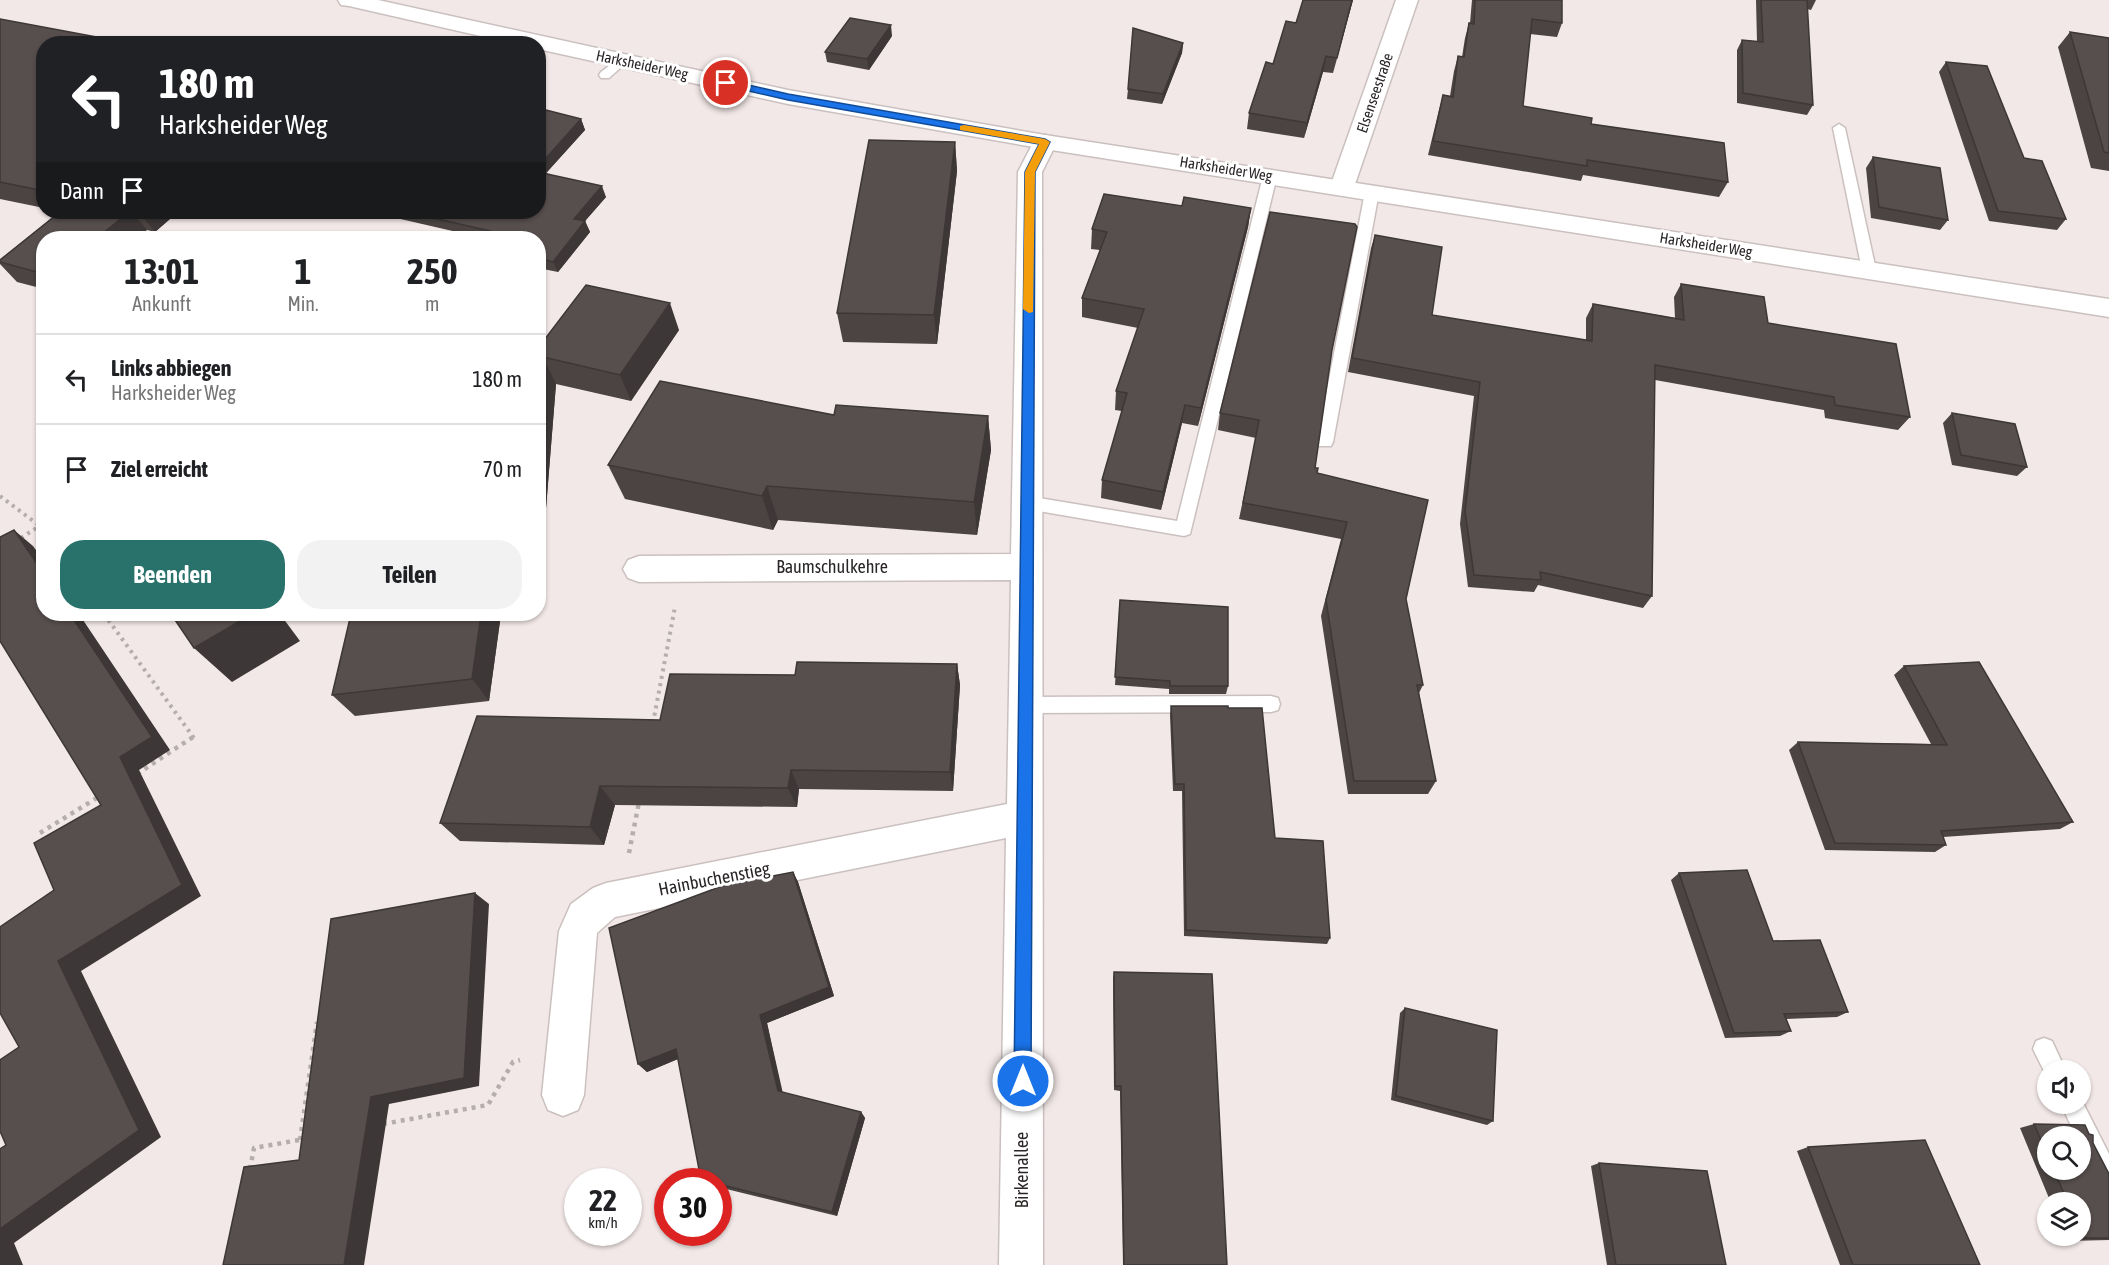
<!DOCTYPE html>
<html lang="de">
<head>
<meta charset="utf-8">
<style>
	:root { --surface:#fff; --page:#f2f2f2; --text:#202124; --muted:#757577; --line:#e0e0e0; --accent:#29726c }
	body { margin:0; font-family:"Asap Condensed",sans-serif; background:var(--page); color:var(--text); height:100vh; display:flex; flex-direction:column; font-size:22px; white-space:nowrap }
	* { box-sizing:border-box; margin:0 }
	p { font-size:20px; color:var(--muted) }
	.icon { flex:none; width:33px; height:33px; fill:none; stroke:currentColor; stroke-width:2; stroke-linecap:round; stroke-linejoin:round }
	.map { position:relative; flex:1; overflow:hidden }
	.details { position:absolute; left:36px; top:231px; width:510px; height:390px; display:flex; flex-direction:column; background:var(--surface); border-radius:24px; box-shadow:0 2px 4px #0004 }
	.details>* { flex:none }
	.top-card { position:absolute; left:36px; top:36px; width:510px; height:183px; border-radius:24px; box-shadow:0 2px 4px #0004; background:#202124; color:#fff; overflow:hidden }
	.fabs { position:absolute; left:2037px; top:1060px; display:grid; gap:12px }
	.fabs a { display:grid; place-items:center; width:54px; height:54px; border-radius:50%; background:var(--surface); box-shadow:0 2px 4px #0004; font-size:30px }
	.speed { position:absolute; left:564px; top:1168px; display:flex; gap:12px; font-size:30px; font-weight:700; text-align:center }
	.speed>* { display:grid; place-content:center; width:78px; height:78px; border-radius:50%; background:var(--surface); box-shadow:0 2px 4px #0004; line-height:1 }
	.speed small { font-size:15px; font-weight:400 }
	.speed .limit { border:9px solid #d22; background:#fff; color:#111 }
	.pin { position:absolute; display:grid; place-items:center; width:51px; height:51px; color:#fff; margin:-26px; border:3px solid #fff; border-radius:50%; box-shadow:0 2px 6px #0007 }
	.me { position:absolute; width:66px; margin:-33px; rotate:0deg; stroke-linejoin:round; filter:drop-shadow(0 0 4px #0008) }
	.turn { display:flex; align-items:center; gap:21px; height:126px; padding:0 24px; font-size:27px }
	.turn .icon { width:78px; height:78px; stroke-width:2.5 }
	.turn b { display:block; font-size:42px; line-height:51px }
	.then { display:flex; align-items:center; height:57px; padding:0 24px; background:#0003; gap:12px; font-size:22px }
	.eta { display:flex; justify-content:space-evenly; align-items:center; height:102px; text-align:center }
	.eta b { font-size:36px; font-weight:700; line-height:42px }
	.primary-button { display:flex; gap:12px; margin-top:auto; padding:12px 24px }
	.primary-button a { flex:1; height:69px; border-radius:24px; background:var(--accent); color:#fff; font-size:24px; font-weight:700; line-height:69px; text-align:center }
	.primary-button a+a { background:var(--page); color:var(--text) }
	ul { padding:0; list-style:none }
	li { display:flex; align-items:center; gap:18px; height:90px; padding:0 24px; border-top:2px solid var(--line) }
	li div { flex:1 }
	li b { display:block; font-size:22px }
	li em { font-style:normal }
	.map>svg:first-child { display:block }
</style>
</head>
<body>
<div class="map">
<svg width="2109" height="1265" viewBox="0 0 2109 1265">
	<rect width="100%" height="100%" fill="#f2e8e7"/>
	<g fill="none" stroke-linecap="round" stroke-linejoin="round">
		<defs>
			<g id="lane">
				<path d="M622 56 628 60 626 63 609 78H601L599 75 601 72Z"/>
				<path d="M1839 124 1845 128 1876 270 1869 275 1862 270 1833 128Z"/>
				<path d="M1270 172 1277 176 1190 534 1184 536 1021 508 1019 503 1021 498 1027 496 1177 521 1263 176Z"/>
				<path d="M1372 188 1379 192 1333 442 1331 446H1319L1317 442 1365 192Z"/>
				<path d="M1271 696 1278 698 1280 704 1278 710 1271 712 1025 713 1018 711 1016 705 1018 699 1025 697Z"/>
				<path d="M2044 1038 2052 1041 2066 1071H2048V1079L2033 1049 2036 1041Z"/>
				<path d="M2080 1097 2109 1154V1191L2101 1187 2080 1146V1137H2076L2061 1104H2080Z"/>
			</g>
			<g id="street">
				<path d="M1396 0H1418L1354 187 1351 193 1342 195 1333 193 1330 187Z"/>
				<path d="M1045 135 1054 137 1057 142 1042 172 1043 1265H999L1006 838 615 917 597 933 584 1095 578 1110 563 1116 548 1110 542 1095 559 931 571 904 593 888 606 883 1007 804 1011 580 639 582 628 578 623 569 628 560 639 556 1011 554 1018 172 1036 137Z"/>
			</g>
			<path id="secondary" d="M338 0H378L788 90 1045 135 2109 299V317L1045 149 788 104 538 49V44H516L349 6 341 5Z"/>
		</defs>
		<use href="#lane" stroke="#cac0bf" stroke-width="3"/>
		<use href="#street" stroke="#cac0bf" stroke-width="3"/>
		<use href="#secondary" stroke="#cac0bf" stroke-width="3"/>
		<g stroke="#b6adad" stroke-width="4" stroke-dasharray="3 4.5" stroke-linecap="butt">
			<path d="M0 496 44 529"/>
			<path d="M21 538 41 525"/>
			<path d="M104 614 194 738"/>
			<path d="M653 723 675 607"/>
		</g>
		<g stroke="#b6adad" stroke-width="4.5" stroke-dasharray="4 5" stroke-linecap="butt">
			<path d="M137 774 193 737"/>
			<path d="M40 833 100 796"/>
			<path d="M629 853 639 802"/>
			<path d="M383 1124 488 1105 513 1062 520 1060"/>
			<path d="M300 1140 317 1022"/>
			<path d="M250 1169 254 1148 305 1139"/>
		</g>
		<use href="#lane" fill="#fff" fill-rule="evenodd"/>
		<use href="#street" fill="#fff" fill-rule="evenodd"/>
		<use href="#secondary" fill="#fff" fill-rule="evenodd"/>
	</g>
	<g fill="#4b4443" fill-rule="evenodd">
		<path d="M1353 0 1333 73 1323 72 1304 138 1247 129 1249 113 1273 64 1296 23Z"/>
		<path d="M1472 0H1562V23L1557 37 1530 34 1523 106 1591 124 1728 182 1719 197 1583 175 1581 181 1428 155 1439 110 1443 95 1450 96 1454 71 1458 56 1462 57 1465 38 1469 23H1470Z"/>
		<path d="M1756 0H1816L1811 10 1807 9 1813 105 1807 115 1737 103V50L1742 40 1757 42Z"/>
		<path d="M0 19 44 44V208L0 199Z"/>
		<path d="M2070 32 2109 38V171L2091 168 2058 47Z"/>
		<path d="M892 36 869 70 827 62 825 52Z"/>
		<path d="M1183 43 1182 53 1162 104 1127 99 1128 89Z"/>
		<path d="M1946 62 2024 158 2066 219 2057 230 1989 221 1939 72Z"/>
		<path d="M538 108 581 119 585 130 546 173 606 197 585 221 590 232 558 272 538 268V238H483L370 212H538Z"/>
		<path d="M955 142 957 171 937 344 843 342 837 313Z"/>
		<path d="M1873 157 1948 220 1940 230 1871 218 1866 168Z"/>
		<path d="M1182 206 1251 208 1248 227 1198 426 1182 423 1161 510 1101 498 1102 480 1122 411 1115 410 1116 391 1138 328 1082 317V298L1100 250 1091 249 1092 229Z"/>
		<path d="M58 212H178L155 232 147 230 44 238V289L17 282 0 264V260L59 212Z"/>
		<path d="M1375 235 1432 315 1586 340V318L1593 304 1675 318 1674 297 1681 284 1768 323 1910 417 1898 430 1825 418 1824 410 1655 380 1652 596 1643 608 1538 585 1534 592 1468 587 1460 524 1474 396 1348 372 1371 248Z"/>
		<path d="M679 330 631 401 556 384 544 533 538 534V348Z"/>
		<path d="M1332 350 1315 468 1317 473 1406 599 1423 685 1419 693 1436 781 1428 794H1348L1321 616 1341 539 1239 519 1256 438 1218 430 1220 413Z"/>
		<path d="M1952 413 2027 467 2017 476 1952 465 1943 423Z"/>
		<path d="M834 415 988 416 991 450 977 535 778 520 773 530 625 499 608 465Z"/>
		<path d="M1120 600 1228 686 1226 694H1169V689L1115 685Z"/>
		<path d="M351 614H501L489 701 355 716 332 695Z"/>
		<path d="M957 664 960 685 953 791 799 789 797 807 615 805 604 845 460 841 440 823 660 720 795 675Z"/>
		<path d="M1904 666 2073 822 2060 829 1943 837 1946 845 1935 852 1825 850 1789 750 1798 742 1931 744 1894 675Z"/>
		<path d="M1171 706 1275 838 1330 938 1327 944 1184 936 1182 791H1173L1170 715Z"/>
		<path d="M793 872 798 882 834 996 767 1023 782 1093 861 1112 865 1118 837 1216 718 1187V1182H705L701 1180 678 1059 647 1072 638 1064Z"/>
		<path d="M1679 873 1773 941 1848 1012 1837 1017 1786 1019 1791 1031 1780 1036 1725 1038 1671 880Z"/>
		<path d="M1114 972 1227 1265H1123L1120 1091 1114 1090 1113 978Z"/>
		<path d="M1405 1008 1493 1121 1487 1125 1391 1100 1400 1013Z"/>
		<path d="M2034 1124 2093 1143 2109 1174V1240L2067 1241 2065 1236H2080V1203H2051L2020 1128ZM2048 1137 2080 1170H2048Z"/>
		<path d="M1808 1147 1980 1265H1840L1797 1151Z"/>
		<path d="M1599 1163 1726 1265H1607L1591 1166Z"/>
	</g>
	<g fill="#3d3737">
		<path d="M1352 0H1353L1333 73 1337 58Z"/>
		<path d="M891 25 892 36 869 70 867 59Z"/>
		<path d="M1183 43 1182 53 1162 104 1163 94Z"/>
		<path d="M1326 56 1323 72 1304 138 1307 123Z"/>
		<path d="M581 119 585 130 539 181 538 167Z"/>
		<path d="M955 142 957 171 937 344 934 315Z"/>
		<path d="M602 186 606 197 578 229 574 219Z"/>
		<path d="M1251 208 1248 227 1198 426 1201 408Z"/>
		<path d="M129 212H132L147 230 138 238H97Z"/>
		<path d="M139 212H178L155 232Z"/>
		<path d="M585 221 590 232 558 272 553 262Z"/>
		<path d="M670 303 679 330 631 401 620 375Z"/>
		<path d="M543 357 556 384 544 533 538 524V405Z"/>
		<path d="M1185 405 1182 423 1161 510 1163 492Z"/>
		<path d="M988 416 991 450 977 535 974 502Z"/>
		<path d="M767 486 778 520 773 530 762 496Z"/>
		<path d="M14 530 33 546 44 561V574Z"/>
		<path d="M70 614H79L170 750 139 770 201 896 81 971 161 1137 14 1243 23 1265H0V1229L58 961 120 757Z"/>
		<path d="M252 614H280L300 641 232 682 194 648Z"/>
		<path d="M481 614H501L489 701 472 679Z"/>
		<path d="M957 664 960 685 953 791 950 772Z"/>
		<path d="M791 770 799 789 797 807 788 788Z"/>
		<path d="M600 786 615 805 604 845 590 827Z"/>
		<path d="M793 872 798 882 834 996 767 1023 784 1098 778 1091 760 1015Z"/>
		<path d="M475 893 489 904 479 1086 389 1104 364 1265H344L371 1097Z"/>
		<path d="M676 1049 685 1056 647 1072 638 1064Z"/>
		<path d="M861 1112 865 1118 837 1216 832 1212Z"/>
	</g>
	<g fill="#574f4e" stroke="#3d3737" stroke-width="1.5">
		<path d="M1303 0H1352L1337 58 1326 56 1307 123 1249 113 1266 62 1273 64 1286 21 1296 23Z"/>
		<path d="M1475 0H1562V23L1532 19 1523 106 1592 118 1591 124 1724 143 1728 182 1587 160V166L1433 141 1443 95 1453 97 1458 56 1464 57 1469 23 1474 24Z"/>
		<path d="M1761 0H1807L1813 105 1743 93 1742 40 1763 42Z"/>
		<path d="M850 18 891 25 867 59 825 52Z"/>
		<path d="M0 19 118 41 115 44H44V191L0 182Z"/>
		<path d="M1133 28 1183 43 1163 94 1128 89Z"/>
		<path d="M2070 32 2109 38V153L2104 152Z"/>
		<path d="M1946 62 1987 66 2024 158 2042 161 2066 219 1998 211Z"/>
		<path d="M538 108 581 119 538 167Z"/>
		<path d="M869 140 955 142 934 315 837 313Z"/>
		<path d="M1873 157 1940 168 1948 220 1879 207Z"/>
		<path d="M538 172 602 186 574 219 585 221 553 262 538 258V238H483L490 231 407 212H538Z"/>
		<path d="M1104 194 1182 206 1184 197 1251 208 1201 408 1185 405 1163 492 1102 480 1127 393 1116 391 1144 309 1082 298 1107 232 1092 229Z"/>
		<path d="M60 212H129L97 238H44V274L0 262V260Z"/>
		<path d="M1270 212 1355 224 1357 227 1332 350 1315 468H1318L1317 473 1428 500 1406 599 1423 685H1417L1436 781H1354L1326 600 1347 522 1243 503 1259 420 1220 413Z"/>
		<path d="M1375 235 1442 247 1432 315 1592 341 1593 304 1684 320 1681 284 1764 297 1768 323 1896 344 1910 417 1835 405 1834 397 1655 365 1652 596 1540 572 1541 580 1474 575 1465 511 1480 382 1352 358Z"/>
		<path d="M586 285 670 303 620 375 543 357 538 405V348Z"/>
		<path d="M660 381 834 415 836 405 988 416 974 502 767 486 762 496 608 465Z"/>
		<path d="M1952 413 2015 424 2027 467 1961 455Z"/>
		<path d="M14 530 44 574V614H70L152 737 120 757 182 885 58 961 139 1130 0 1229V1149L6 1145 0 1131V1060L19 1047 0 1013V927L54 890 34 843 101 805 0 641V537Z"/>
		<path d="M1120 600 1228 607V686H1170V681L1115 677Z"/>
		<path d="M171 614H252L194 648Z"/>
		<path d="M351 614H481L472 679 332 695Z"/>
		<path d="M797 662 957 664 950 772 791 770 788 788 600 786 590 827 440 823 477 716 660 720 670 674 795 675Z"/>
		<path d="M1979 662 2073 822 1941 831 1946 845 1835 843 1798 742 1947 745 1904 666Z"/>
		<path d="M1171 706H1228V708H1262L1275 838 1323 841 1330 938 1186 930 1184 784H1175Z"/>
		<path d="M1747 870 1773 941 1820 940 1848 1012 1784 1014 1791 1031 1734 1033 1679 873Z"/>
		<path d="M793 872 829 987 760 1015 778 1091 861 1112 832 1212 718 1184V1182H709L701 1180 676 1049 638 1064 609 928 722 886Z"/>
		<path d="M475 893 464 1078 371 1097 344 1265H223L244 1167 299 1160 331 919Z"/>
		<path d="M1114 972 1212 974 1227 1265H1124L1121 1086H1115Z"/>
		<path d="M1405 1008 1497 1030 1493 1121 1396 1096Z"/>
		<path d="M2034 1124 2085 1125 2089 1134 2093 1135V1143L2109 1174V1238H2083L2080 1233V1203H2068L2054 1170H2080V1137H2048V1156Z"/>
		<path d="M1925 1140 1980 1265H1853L1808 1147Z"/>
		<path d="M1599 1163 1707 1171 1726 1265H1616Z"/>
	</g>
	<path fill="#1a73e8" stroke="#114b97" stroke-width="1.5" d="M726 80 788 94 1045 139 1050 142 1035 172 1031 1081 1029 1087 1023 1089 1017 1087 1014 1081 1025 172 1039 144 788 100 722 85 721 83Z"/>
	<path fill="#f59e0b" d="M964 125 1045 139 1050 142 1035 172 1033 312 1029 313 1023 309 1025 172 1039 144 960 130V126Z"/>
	<g text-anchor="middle" stroke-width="6" stroke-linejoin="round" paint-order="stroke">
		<g font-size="15" fill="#2a2626" stroke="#fff">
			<text transform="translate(642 65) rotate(12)" y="5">Harksheider Weg</text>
			<text transform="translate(1375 93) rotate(-71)" y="5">Elsenseestraße</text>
			<text transform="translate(1226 169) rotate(9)" y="5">Harksheider Weg</text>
			<text transform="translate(1706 245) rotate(9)" y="5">Harksheider Weg</text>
		</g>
		<g font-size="18" fill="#2a2626" stroke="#fff">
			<text x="832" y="573">Baumschulkehre</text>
			<text transform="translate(714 879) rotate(-11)" y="6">Hainbuchenstieg</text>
			<text transform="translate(1022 1170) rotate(-90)" y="6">Birkenallee</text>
		</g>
	</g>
</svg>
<div class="fabs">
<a><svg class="icon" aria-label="sound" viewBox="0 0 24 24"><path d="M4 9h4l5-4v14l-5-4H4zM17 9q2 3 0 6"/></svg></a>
<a><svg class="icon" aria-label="search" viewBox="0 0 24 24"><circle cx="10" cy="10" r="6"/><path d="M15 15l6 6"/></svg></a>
<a><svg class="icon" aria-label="layers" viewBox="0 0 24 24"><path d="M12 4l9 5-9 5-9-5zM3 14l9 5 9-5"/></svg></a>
</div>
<div class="speed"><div>22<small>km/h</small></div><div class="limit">30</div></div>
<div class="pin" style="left:726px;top:83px;background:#d93025"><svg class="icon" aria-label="arrive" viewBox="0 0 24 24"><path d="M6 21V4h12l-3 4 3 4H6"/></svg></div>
<svg class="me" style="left:1023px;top:1081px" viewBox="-20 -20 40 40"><circle r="17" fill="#1a73e8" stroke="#fff" stroke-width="3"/><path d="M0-11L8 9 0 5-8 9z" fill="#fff"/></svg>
<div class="top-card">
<div class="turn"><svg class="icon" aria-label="left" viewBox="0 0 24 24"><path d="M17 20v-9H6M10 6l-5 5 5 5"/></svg><div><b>180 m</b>Harksheider Weg</div></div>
<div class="then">Dann<svg class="icon" aria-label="arrive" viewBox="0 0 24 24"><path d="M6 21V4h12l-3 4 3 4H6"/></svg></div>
</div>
<section class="details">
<div class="eta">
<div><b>13:01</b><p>Ankunft</p></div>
<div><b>1</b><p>Min.</p></div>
<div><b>250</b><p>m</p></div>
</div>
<ul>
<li><svg class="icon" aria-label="left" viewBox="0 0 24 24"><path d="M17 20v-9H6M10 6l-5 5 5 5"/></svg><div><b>Links abbiegen</b><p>Harksheider Weg</p></div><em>180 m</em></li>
<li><svg class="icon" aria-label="arrive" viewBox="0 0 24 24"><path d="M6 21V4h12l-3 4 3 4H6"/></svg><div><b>Ziel erreicht</b></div><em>70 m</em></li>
</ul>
<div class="primary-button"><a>Beenden</a><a>Teilen</a></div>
</section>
</div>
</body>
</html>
